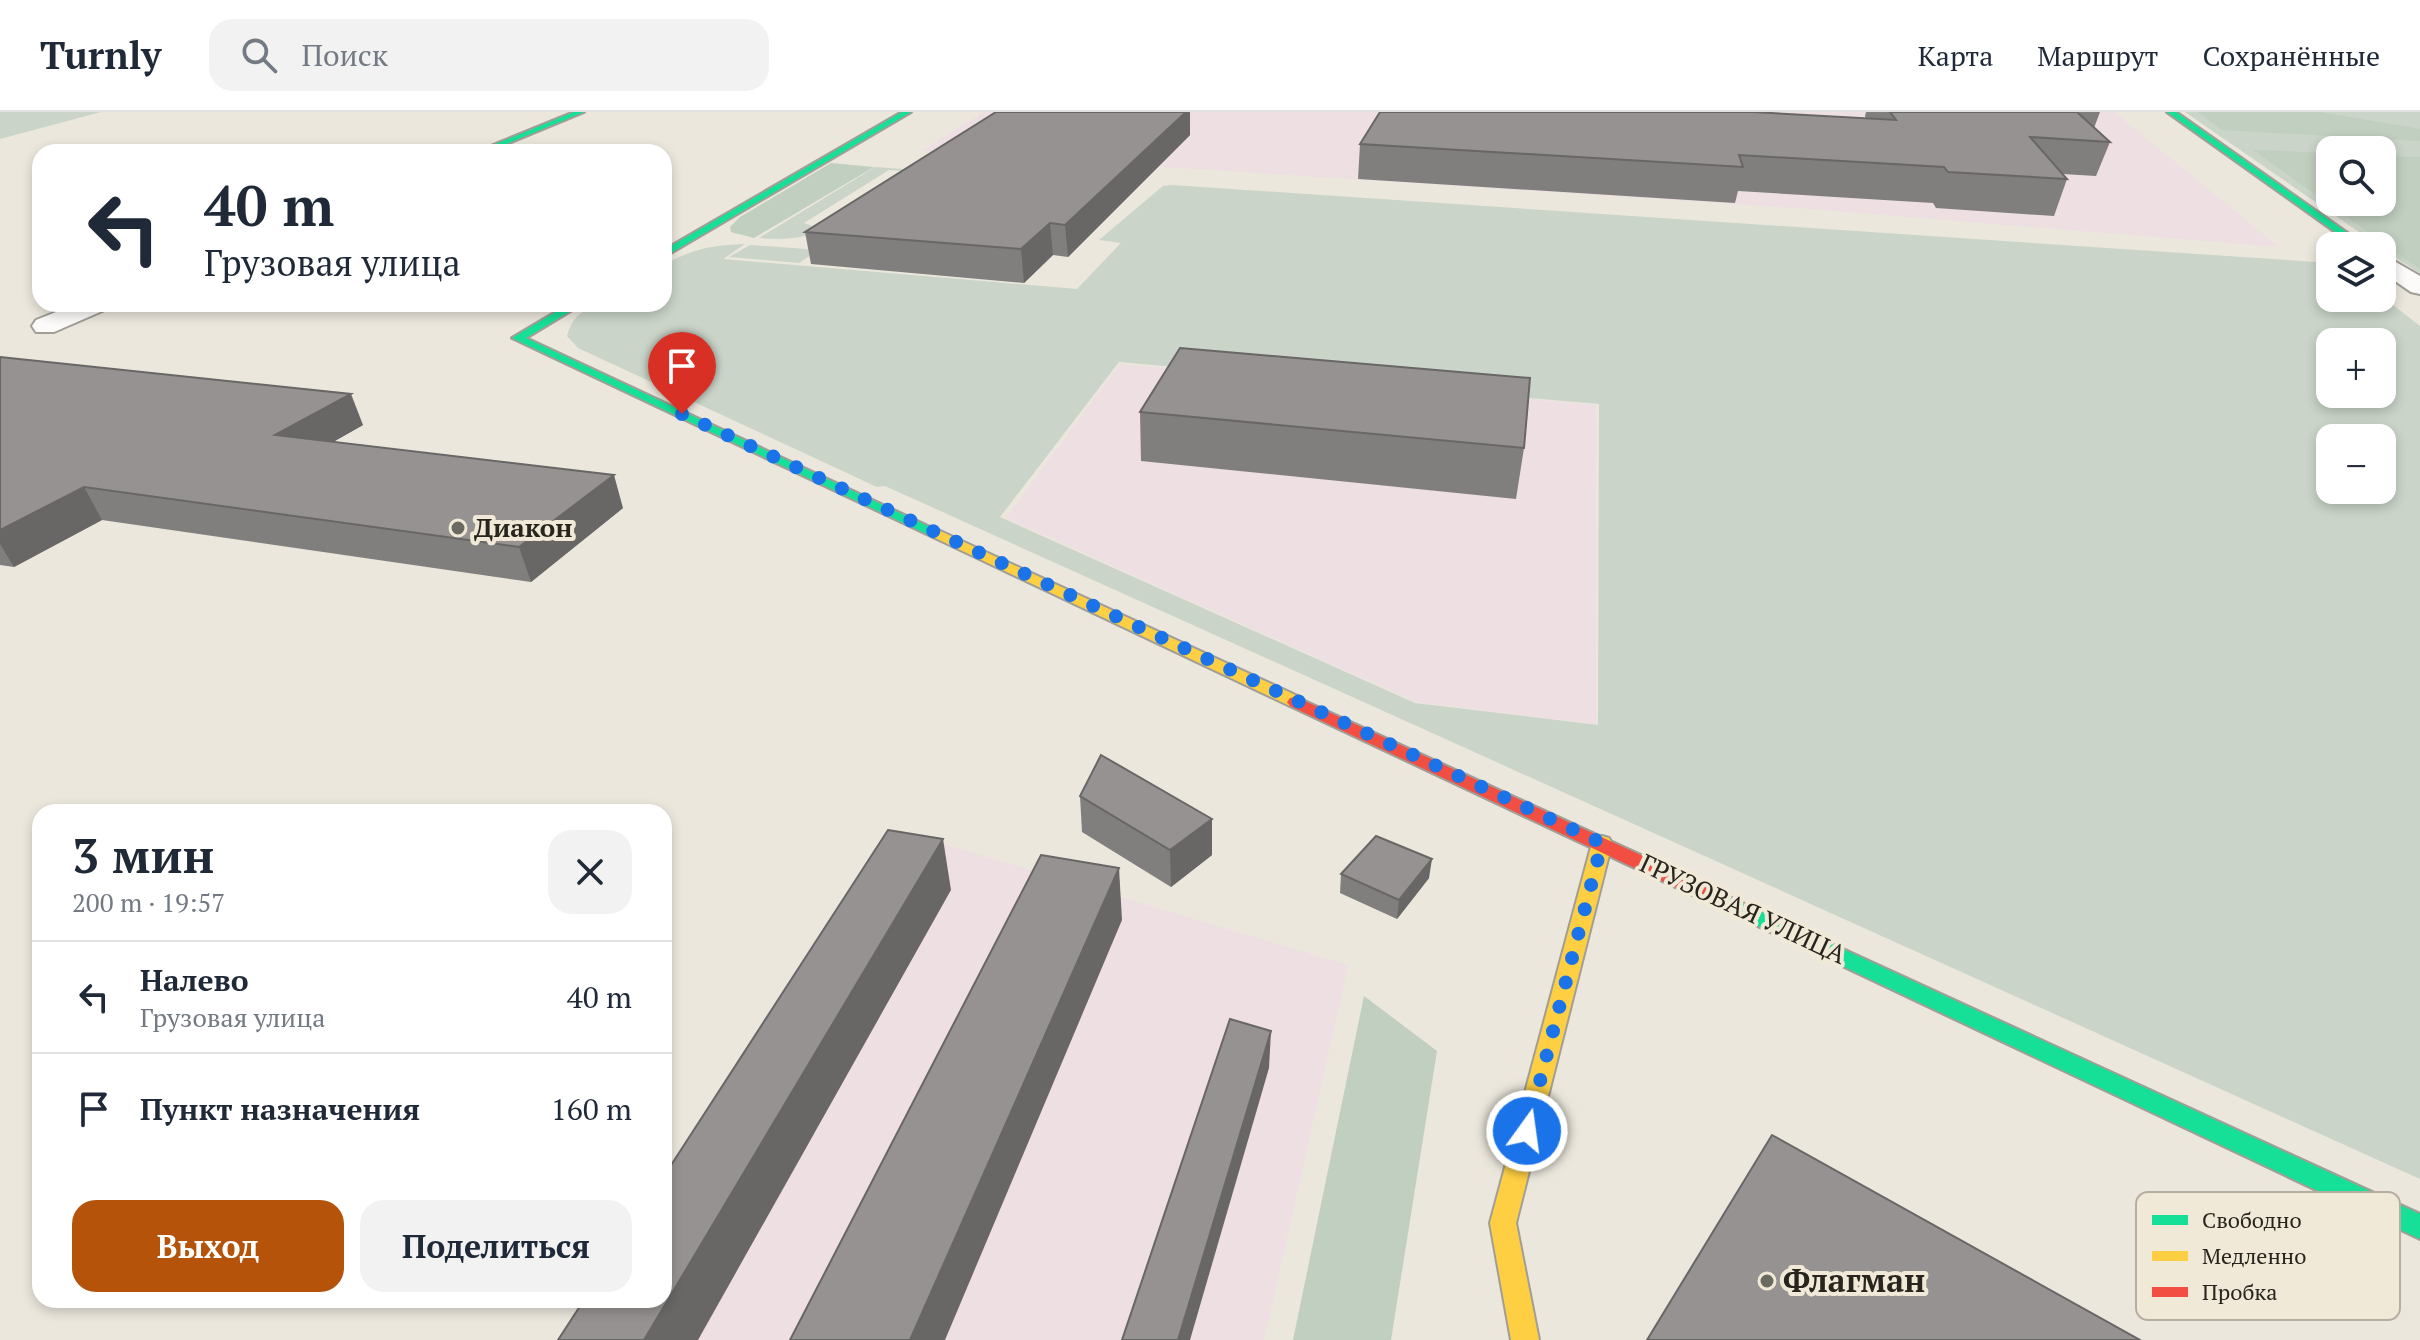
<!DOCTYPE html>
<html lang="ru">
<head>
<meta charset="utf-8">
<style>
	:root { --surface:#fff; --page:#f2f2f3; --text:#1f2937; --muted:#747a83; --line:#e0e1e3; --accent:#b45309 }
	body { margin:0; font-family:"PT Serif",serif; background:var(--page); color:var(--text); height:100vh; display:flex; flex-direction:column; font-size:30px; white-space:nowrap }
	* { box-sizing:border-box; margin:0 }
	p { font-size:26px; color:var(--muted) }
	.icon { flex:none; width:44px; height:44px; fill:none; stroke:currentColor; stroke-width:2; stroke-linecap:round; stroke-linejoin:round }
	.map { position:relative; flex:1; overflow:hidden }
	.drawer { position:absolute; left:32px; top:692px; width:640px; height:504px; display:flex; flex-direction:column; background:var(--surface); border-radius:24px; box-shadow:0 4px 12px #0003 }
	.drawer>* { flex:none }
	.hud { position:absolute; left:32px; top:32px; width:640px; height:168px; border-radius:24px; box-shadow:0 4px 12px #0003; background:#fff; color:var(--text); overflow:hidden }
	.fabs { position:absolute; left:2316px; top:24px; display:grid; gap:16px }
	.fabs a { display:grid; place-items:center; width:80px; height:80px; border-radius:16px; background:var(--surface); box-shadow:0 4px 12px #0003; font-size:40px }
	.pin { position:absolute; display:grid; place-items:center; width:68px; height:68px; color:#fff; margin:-82px -34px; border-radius:50% 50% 50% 0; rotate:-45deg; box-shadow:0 0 8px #0007 }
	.pin .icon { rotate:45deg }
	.me { position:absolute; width:88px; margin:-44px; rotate:14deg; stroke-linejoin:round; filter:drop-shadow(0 0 6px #0008) }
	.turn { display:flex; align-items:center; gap:28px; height:168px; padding:0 40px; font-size:36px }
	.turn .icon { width:104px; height:104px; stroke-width:2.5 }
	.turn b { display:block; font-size:56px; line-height:68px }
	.round { display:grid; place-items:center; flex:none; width:84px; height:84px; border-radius:24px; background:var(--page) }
	.head { display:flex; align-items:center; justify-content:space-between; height:136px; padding:0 40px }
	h1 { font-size:48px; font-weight:700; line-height:60px }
	.button { display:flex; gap:16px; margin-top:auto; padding:16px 40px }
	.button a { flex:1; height:92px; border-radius:24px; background:var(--accent); color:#fff; font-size:32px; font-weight:700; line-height:92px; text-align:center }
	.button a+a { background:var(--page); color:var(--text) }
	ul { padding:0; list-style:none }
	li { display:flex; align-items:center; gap:24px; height:112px; padding:0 40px; border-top:2px solid var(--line) }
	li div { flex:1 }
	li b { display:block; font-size:30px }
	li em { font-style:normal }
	header { display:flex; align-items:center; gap:48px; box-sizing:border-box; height:112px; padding:0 40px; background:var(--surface); border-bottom:2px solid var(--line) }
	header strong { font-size:38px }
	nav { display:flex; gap:44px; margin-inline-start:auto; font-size:28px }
	.search { width:560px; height:72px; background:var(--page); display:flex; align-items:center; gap:20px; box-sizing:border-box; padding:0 28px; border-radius:24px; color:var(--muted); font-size:30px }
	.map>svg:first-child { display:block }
</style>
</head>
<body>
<header>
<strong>Turnly</strong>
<div class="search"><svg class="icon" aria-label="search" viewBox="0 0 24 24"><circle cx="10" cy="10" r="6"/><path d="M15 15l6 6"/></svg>Поиск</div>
<nav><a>Карта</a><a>Маршрут</a><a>Сохранённые</a></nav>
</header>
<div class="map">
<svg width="2420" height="1228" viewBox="0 0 2420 1228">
	<rect width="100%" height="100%" fill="#ebe7dd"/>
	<g fill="#eddfe2">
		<path d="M984 0H2114L2279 135 1810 97 921 39Z"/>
		<path d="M1120 252 1596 293V612L1416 590 1006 406Z"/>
		<path d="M903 720 1348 853 1264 1228H585L664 1188V1102Z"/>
	</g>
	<g fill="#cad4c8" fill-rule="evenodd">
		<path d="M0 0H101L0 27Z"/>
		<path d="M2185 0H2420V162ZM2330 38H2382V90H2330Z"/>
		<path d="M875 55 974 62 970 64 889 58 804 111 820 117C801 129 780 127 759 126Z"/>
		<path d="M1172 73 2316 150 2330 161V186H2365L2373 192 2393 193 2420 214V1067L885 374 877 375 578 236 567 224C578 180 629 192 664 192V153C692 137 713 133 745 132L723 147 1077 177 1121 131 1099 128 1163 74ZM2330 230H2382V282H2330ZM1119 250 1599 292 1598 613 1415 591 1000 405ZM2330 326H2382V378H2330Z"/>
		<path d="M750 133 819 138 799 151 729 145Z"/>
	</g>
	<g fill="#c0cfbf">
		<path d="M2198 0H2320L2420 17V29L2222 18Z"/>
		<path d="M2253 38 2330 41V90H2382V44L2420 45V157Z"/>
		<path d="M831 51 874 55 754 126 731 120 730 115 740 105Z"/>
		<path d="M1364 884 1437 939 1391 1228H1293Z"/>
	</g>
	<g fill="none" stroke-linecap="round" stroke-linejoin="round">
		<defs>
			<g id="street">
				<path d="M2382 142 2420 164V182L2411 180 2382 160Z"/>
				<path d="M76 192H111L107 197 54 220H36L32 214 36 208Z"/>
			</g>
			<g id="fast">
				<path d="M574 0H584L487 40H476Z"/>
				<path d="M902 0H911L664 145V138Z"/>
				<path d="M2167 0H2176L2366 134H2355Z"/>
				<path d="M569 192H582L526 226 945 422 938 426 933 425 512 226Z"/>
				<path d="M1697 770 2420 1102V1127L1690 782 1687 777 1690 772Z"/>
			</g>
			<g id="slow">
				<path d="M938 418 1302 586 1305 590 1296 595 1290 594 933 425V419Z"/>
				<path d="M1602 724 1609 726 1612 731 1516 1111 1539 1228H1511L1490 1111 1592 731 1595 726Z"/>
			</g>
			<path id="jam" d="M1296 585 1704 772 1707 777 1704 782H1690L1290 594 1287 590 1290 586Z"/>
		</defs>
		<use href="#street" stroke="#a19e97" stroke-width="4"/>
		<use href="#fast" stroke="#a19e97" stroke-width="4"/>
		<use href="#slow" stroke="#a19e97" stroke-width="4"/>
		<use href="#jam" stroke="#a19e97" stroke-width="4"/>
		<use href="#street" fill="#fcfbfa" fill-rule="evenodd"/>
		<use href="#fast" fill="#16e098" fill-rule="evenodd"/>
		<use href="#slow" fill="#ffcf43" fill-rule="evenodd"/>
		<use href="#jam" fill="#f24e42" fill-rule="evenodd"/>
	</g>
	<g fill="#817e7e">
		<path d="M1866 0H2100L2094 16 2110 30 2096 64 2063 62 2067 67 2054 104 1936 96 1933 91 1738 79 1735 91 1358 67 1360 32 1866 6 1865 4Z"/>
		<path d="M1190 23 1068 145 1053 143 1024 171 811 152 805 120Z"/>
		<path d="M0 245 363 313 333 330 623 396 531 470 102 408 14 455 0 453Z"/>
		<path d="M1140 300 1524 336 1516 387 1141 349Z"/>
		<path d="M1080 684 1212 743 1171 775 1082 720Z"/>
		<path d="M1341 762 1429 766 1397 807 1340 781Z"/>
	</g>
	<g fill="#696666">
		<path d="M1186 0H1190V23L1068 145 1065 113Z"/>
		<path d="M1050 111 1053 143 1024 171 1021 137Z"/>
		<path d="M351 282 363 313 289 355 275 323Z"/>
		<path d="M614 363 623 396 531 470 519 435Z"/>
		<path d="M84 375 102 408 14 455 0 432V418Z"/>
		<path d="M1212 707V743L1171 775 1170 738Z"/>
		<path d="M943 727 951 778 698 1228H644Z"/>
		<path d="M1432 747 1429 766 1397 807 1399 788Z"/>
		<path d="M1119 756 1122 808 945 1228H910Z"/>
		<path d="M1271 919 1269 956 1190 1228H1178Z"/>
	</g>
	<g fill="#969292" stroke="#696666" stroke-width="2">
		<path d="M996 0H1186L1065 113 1050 111 1021 137 805 120Z"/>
		<path d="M1380 0H1753L1896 8 1890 0H2077L2110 30 2030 25 2067 67 1948 60 1944 55 1739 43 1743 55 1360 32Z"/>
		<path d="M1180 236 1530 266 1524 336 1140 300Z"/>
		<path d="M0 245 351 282 275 323 614 363 519 435 84 375 0 418Z"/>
		<path d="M1101 643 1212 707 1170 738 1080 684Z"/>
		<path d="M888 718 943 727 644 1228H558L584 1188H664V1064Z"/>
		<path d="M1376 724 1432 747 1399 788 1341 762Z"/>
		<path d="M1041 743 1119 756 910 1228H790Z"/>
		<path d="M1230 907 1271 919 1178 1228H1122Z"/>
		<path d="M1772 1023 2140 1228H1647Z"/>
	</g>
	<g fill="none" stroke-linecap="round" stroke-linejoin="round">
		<path stroke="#1a73e8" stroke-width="14" stroke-dasharray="0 25.2" d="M682 302 1602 731 1527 1019"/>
	</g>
	<g fill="#6c6961" stroke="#f1e9d7" stroke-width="3">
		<circle cx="458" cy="416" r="8"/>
		<circle cx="1767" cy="1169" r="8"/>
	</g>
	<g text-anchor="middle" stroke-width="8" stroke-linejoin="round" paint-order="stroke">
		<g font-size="26" font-weight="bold" fill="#28251e" stroke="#f1e9d7" text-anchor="start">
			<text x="474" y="425">Диакон</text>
		</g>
		<g font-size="26" fill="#28251e" stroke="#f1e9d7">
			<text transform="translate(1743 797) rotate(25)" y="9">ГРУЗОВАЯ УЛИЦА</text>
		</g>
		<g font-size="32" font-weight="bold" fill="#28251e" stroke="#f1e9d7" text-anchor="start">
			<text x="1783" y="1180">Флагман</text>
		</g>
	</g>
	<rect x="2136" y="1080" width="264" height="128" rx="12" fill="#f1e9d7" stroke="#b5aea0" stroke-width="2"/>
	<rect x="2152" y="1103" width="36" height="10" fill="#16e098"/>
	<rect x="2152" y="1139" width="36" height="10" fill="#ffcf43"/>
	<rect x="2152" y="1175" width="36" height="10" fill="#f24e42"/>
	<g font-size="22" fill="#28251e">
		<text x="2202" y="1116">Свободно</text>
		<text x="2202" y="1152">Медленно</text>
		<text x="2202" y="1188">Пробка</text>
	</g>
</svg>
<div class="fabs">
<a><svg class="icon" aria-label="search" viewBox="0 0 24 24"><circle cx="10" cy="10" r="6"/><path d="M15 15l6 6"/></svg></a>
<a><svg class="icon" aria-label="layers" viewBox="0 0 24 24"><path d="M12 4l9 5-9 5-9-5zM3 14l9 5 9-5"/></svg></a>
<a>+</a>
<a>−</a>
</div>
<div class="pin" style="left:682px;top:302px;background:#d93025"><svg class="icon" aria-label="arrive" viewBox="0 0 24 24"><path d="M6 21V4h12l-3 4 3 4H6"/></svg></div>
<svg class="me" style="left:1527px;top:1019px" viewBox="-20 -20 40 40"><circle r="17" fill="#1a73e8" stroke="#fff" stroke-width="3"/><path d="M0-11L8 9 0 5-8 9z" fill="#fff"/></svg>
<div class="hud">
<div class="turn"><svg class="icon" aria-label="left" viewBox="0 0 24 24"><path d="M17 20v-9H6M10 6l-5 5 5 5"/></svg><div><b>40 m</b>Грузовая улица</div></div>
</div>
<section class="drawer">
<div class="head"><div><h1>3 мин</h1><p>200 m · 19:57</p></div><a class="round"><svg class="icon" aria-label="close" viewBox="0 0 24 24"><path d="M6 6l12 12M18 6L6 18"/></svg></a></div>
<ul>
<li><svg class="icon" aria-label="left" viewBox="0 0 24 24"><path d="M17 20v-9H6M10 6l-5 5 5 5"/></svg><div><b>Налево</b><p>Грузовая улица</p></div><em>40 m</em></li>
<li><svg class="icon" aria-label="arrive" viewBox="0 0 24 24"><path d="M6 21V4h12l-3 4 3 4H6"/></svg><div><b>Пункт назначения</b></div><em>160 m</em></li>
</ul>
<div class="button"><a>Выход</a><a>Поделиться</a></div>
</section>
</div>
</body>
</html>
